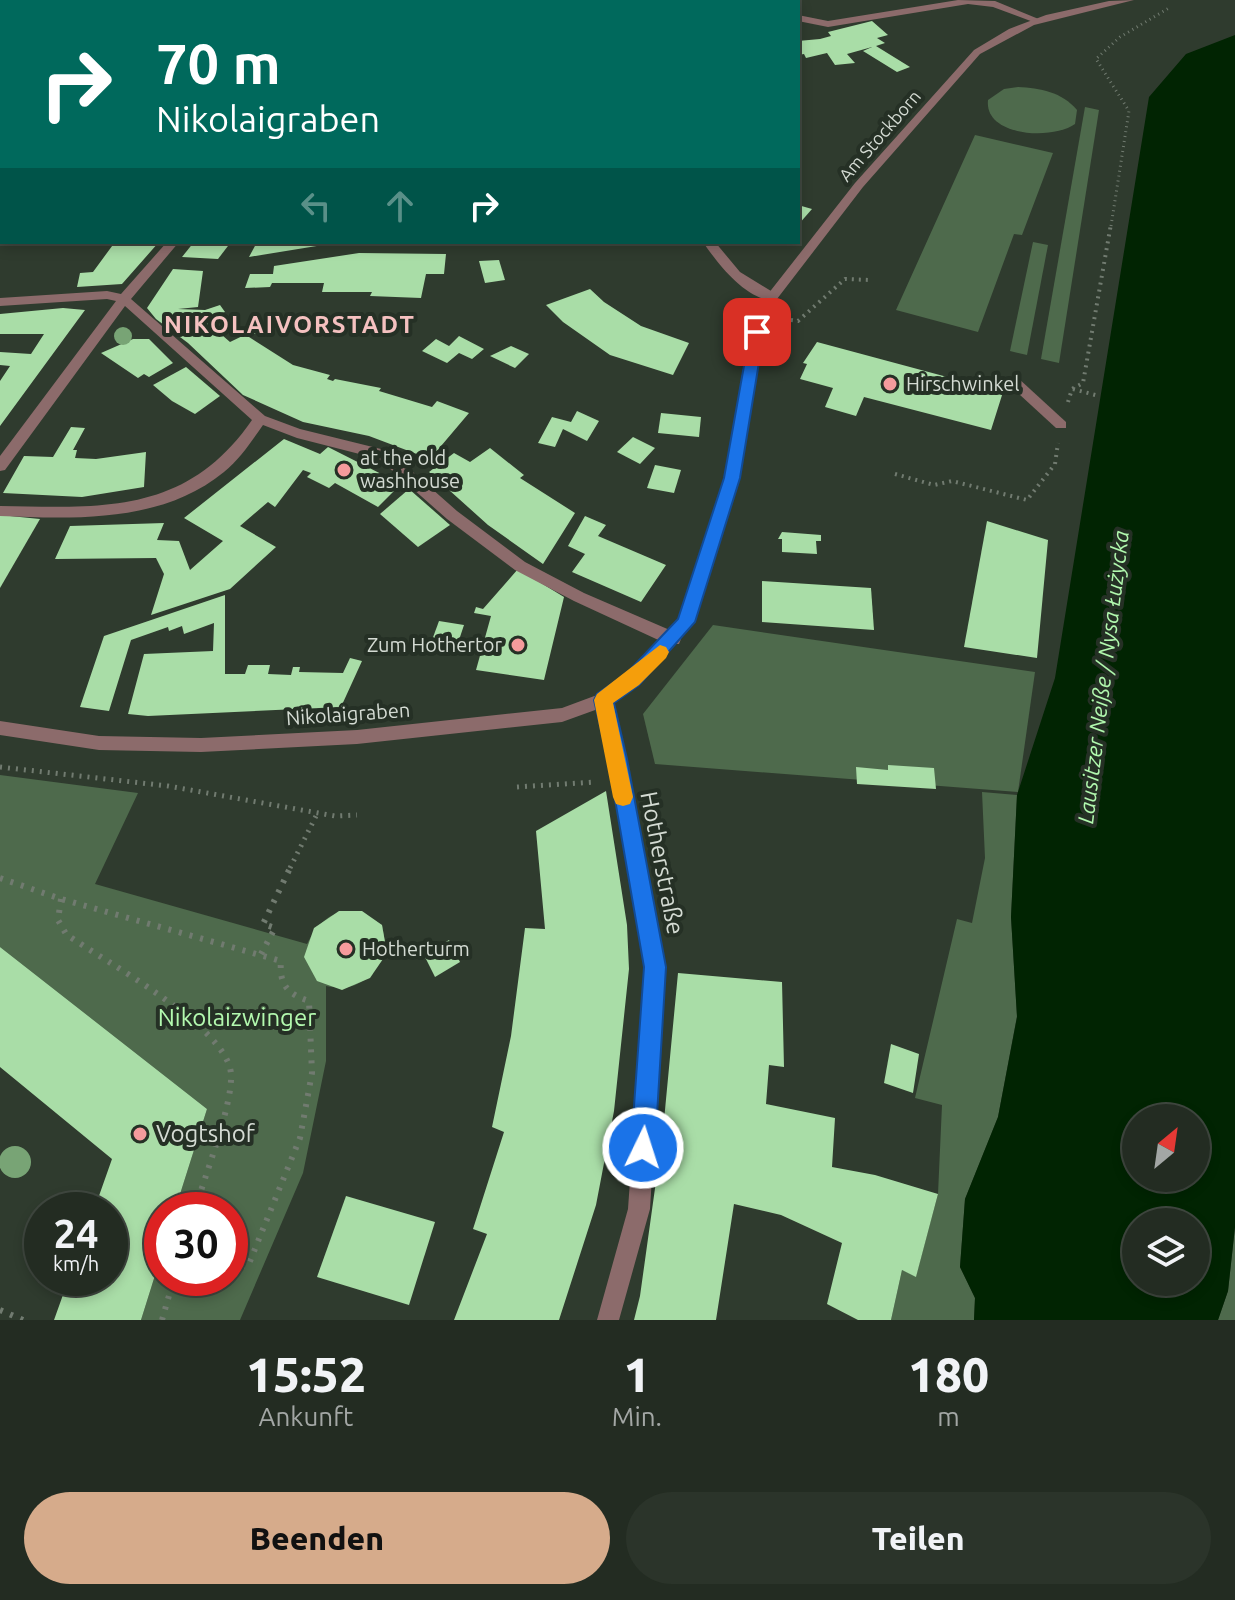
<!DOCTYPE html>
<html lang="de">
<head>
<meta charset="utf-8">
<style>
	:root { --surface:#232c22; --page:#2b342a; --text:#f1f3f6; --muted:#a3a7a5; --line:#404840; --accent:#d6ab8b }
	body { margin:0; font-family:Ubuntu,sans-serif; background:var(--page); color:var(--text); height:100vh; display:flex; flex-direction:column; font-size:30px; white-space:nowrap }
	* { box-sizing:border-box; margin:0 }
	p { font-size:26px; color:var(--muted) }
	.icon { flex:none; width:44px; height:44px; fill:none; stroke:currentColor; stroke-width:2; stroke-linecap:round; stroke-linejoin:round }
	.map { position:relative; height:1320px; overflow:hidden }
	.drawer { display:flex; flex-direction:column; background:var(--surface); flex:1 }
	.drawer>* { flex:none }
	.top-card { position:absolute; left:0px; top:0px; width:800px; height:244px; box-shadow:0 4px 12px #0003,0 0 0 2px var(--line); background:#00695c; color:#fff; overflow:hidden }
	.needle { width:52px; rotate:29deg }
	.fabs { position:absolute; left:1122px; top:1104px; display:grid; gap:16px }
	.fabs a { display:grid; place-items:center; width:88px; height:88px; border-radius:50%; background:var(--surface); box-shadow:0 4px 12px #0003,0 0 0 2px var(--line); font-size:40px }
	.speed { position:absolute; left:24px; top:1192px; display:flex; gap:16px; font-size:40px; font-weight:700; text-align:center }
	.speed>* { display:grid; place-content:center; width:104px; height:104px; border-radius:50%; background:var(--surface); box-shadow:0 4px 12px #0003,0 0 0 2px var(--line); line-height:1 }
	.speed small { font-size:20px; font-weight:400 }
	.speed .limit { border:12px solid #d22; background:#fff; color:#111 }
	.pin { position:absolute; display:grid; place-items:center; width:68px; height:68px; color:#fff; margin:-34px; border-radius:16px; box-shadow:0 4px 12px #0006 }
	.me { position:absolute; width:88px; margin:-44px; rotate:4deg; stroke-linejoin:round; filter:drop-shadow(0 0 6px #0008) }
	.turn { display:flex; align-items:center; gap:28px; height:168px; padding:0 24px; font-size:36px }
	.turn .icon { width:104px; height:104px; stroke-width:2.5 }
	.turn b { display:block; font-size:56px; line-height:68px }
	.lanes { display:flex; align-items:center; height:76px; padding:0 24px; background:#0003; justify-content:center; gap:40px; direction:ltr }
	.lanes .off { opacity:.35 }
	.eta { display:flex; justify-content:space-evenly; align-items:center; height:136px; text-align:center }
	.eta b { font-size:48px; font-weight:800; line-height:56px }
	.primary-button { display:flex; gap:16px; margin-top:auto; padding:16px 24px }
	.primary-button a { flex:1; height:92px; border-radius:48px; background:var(--accent); color:#111; font-size:32px; font-weight:800; line-height:92px; text-align:center }
	.primary-button a+a { background:var(--page); color:var(--text) }
	.map>svg:first-child { display:block }
</style>
</head>
<body>
<div class="map">
<svg width="1235" height="1320" viewBox="0 0 1235 1320">
	<rect width="100%" height="100%" fill="#2f3b2e"/>
	<g fill="#4e6a4c">
		<path d="M1018 87C1040 88 1062 92 1077 110L1075 124C1053 140 984 137 988 100L1004 89Z"/>
		<path d="M1085 107 1099 110 1059 363 1041 359Z"/>
		<path d="M975 135 1053 153 1022 235 1014 234 978 332 896 310Z"/>
		<path d="M1033 242 1048 245 1027 355 1010 351Z"/>
		<path d="M713 625 1035 672 1018 792 655 764 643 714Z"/>
		<path d="M0 775 138 793 95 884 307 944C325 909 349 902 382 925L387 953C370 979 358 992 326 986V1061L303 1173 240 1320H141L162 1253V1278H230V1210H175L207 1109 0 947Z"/>
		<path d="M982 792 1017 795 1011 917 1017 1016 998 1117 965 1199 960 1267 975 1298 974 1320H891L902 1270 916 1276 938 1194 942 1105 915 1098 957 919 972 923 985 858Z"/>
		<path d="M1235 1227V1320H1218L1228 1291Z"/>
	</g>
	<path fill="#012402" fill-rule="evenodd" d="M1235 35V1227L1228 1291 1218 1320H974L975 1298 960 1267 965 1199 998 1117 1017 1017 1011 917 1017 795 1055 678 1149 97 1186 54ZM1136 1118H1196V1178H1136ZM1136 1222H1196V1282H1136Z"/>
	<g fill="#a9dda7">
		<path d="M872 21 888 35 877 38 885 43 876 46 910 67 897 72 863 51 872 47 847 54 855 63 835 65 827 53 806 58 804 54 798 55V41L820 39 831 36 828 32Z"/>
		<path d="M798 205 812 209 798 225Z"/>
		<path d="M115 242H159L122 284 77 287 80 273 93 272Z"/>
		<path d="M194 242H231L218 259 182 257Z"/>
		<path d="M257 242H328L329 244 249 257Z"/>
		<path d="M359 253 446 254 444 274H426L421 298 370 296 372 292H322L324 283H272L270 287 245 288 250 274H273L274 266Z"/>
		<path d="M499 260 505 280 485 283 479 261Z"/>
		<path d="M173 269 203 271 198 307 178 309 205 310 220 305 225 312 209 316 213 318 207 322 230 342 257 329 259 331 249 337 293 365 330 375 327 379 333 381 335 379 381 388 379 391 432 407 437 401 469 413 430 459 369 436 303 422 243 395 188 343 156 319 147 308Z"/>
		<path d="M590 289 604 302 641 326 689 343 673 375 610 355 563 322 546 305Z"/>
		<path d="M63 308 85 310 0 426V381L10 366 0 365V352L31 354 44 334H0V314Z"/>
		<path d="M459 336 484 349 472 359 459 353 447 363 422 351 436 339 449 346Z"/>
		<path d="M133 339H149L173 363 149 377 144 374 138 378 101 353Z"/>
		<path d="M817 342 1003 392 991 430 864 397 856 416 825 407 833 388 800 379 807 364 803 363Z"/>
		<path d="M511 346 529 354 515 368 490 356Z"/>
		<path d="M186 367 220 396 195 414 172 401 153 385Z"/>
		<path d="M577 411 599 421 587 441 563 429 555 447 538 443 552 417 571 422Z"/>
		<path d="M661 413 701 417 699 437 658 433Z"/>
		<path d="M71 427 85 428 73 450H77L75 458 96 459 146 452 144 487 82 497 3 493 24 456 53 457Z"/>
		<path d="M633 437 655 448 640 464 617 452Z"/>
		<path d="M284 439 320 454 328 447 401 484 378 507 335 483 329 488 307 477 311 473 303 470 275 507 268 502 240 526 276 547 230 589 151 615 164 574 156 558 55 559 70 526 164 523 157 540 179 541 190 570 223 541 184 518Z"/>
		<path d="M490 448 524 475 520 478 575 513 543 564 488 525 429 472 454 453 470 462Z"/>
		<path d="M655 465 681 470 674 493 647 488Z"/>
		<path d="M409 489 450 525 418 547 380 514Z"/>
		<path d="M0 515 40 519 0 588Z"/>
		<path d="M585 516 606 525 598 536 666 565 641 602 572 572 585 554 568 546Z"/>
		<path d="M987 521 1048 540 1037 658 964 647Z"/>
		<path d="M782 532 821 535V541H816L817 554 782 552V539H778Z"/>
		<path d="M518 569 564 597 544 680 476 670 491 616 474 613 476 607 483 609Z"/>
		<path d="M762 581 871 588 874 630 762 622Z"/>
		<path d="M225 595V674H245L248 665H270L268 674 291 675 293 667H300L299 672 343 673 350 658 362 661 341 707 148 716 128 714 144 654 213 651 214 623 184 634 182 626 169 631 168 627 131 640 109 711 80 707 104 636Z"/>
		<path d="M439 621 464 625 454 655 428 651Z"/>
		<path d="M888 765 934 768 936 789 857 784 856 767 888 770Z"/>
		<path d="M606 791 627 925 629 969 614 1111 596 1205 559 1320H454L487 1234 473 1229 504 1132 492 1127 511 1036 525 928 545 929 536 831Z"/>
		<path d="M339 911H362L382 925 387 953 370 978 342 990 317 981 304 957 314 928Z"/>
		<path d="M449 940 460 962 435 977 424 955Z"/>
		<path d="M0 947 207 1109 175 1210H162V1253L141 1320H54L69 1278H110V1210H94L112 1159 0 1067Z"/>
		<path d="M678 973 782 982 784 1067 769 1065 766 1104 835 1118 832 1167 875 1175 938 1194 916 1277 902 1270 891 1320H858L827 1304 842 1243 781 1215 734 1204 716 1320H634L640 1296 663 1131Z"/>
		<path d="M891 1044 919 1054 913 1093 884 1083Z"/>
		<path d="M346 1196 435 1222 409 1305 317 1277Z"/>
	</g>
	<g fill="none" stroke-linecap="round" stroke-linejoin="round">
		<g stroke="#717b70" stroke-width="3" stroke-dasharray="1 4" stroke-linecap="butt">
			<path d="M149 2 152 0"/>
			<path d="M1111 226 1129 111 1096 59 1120 37 1169 8"/>
		</g>
		<g stroke="#717b70" stroke-width="4" stroke-dasharray="2 5" stroke-linecap="butt">
			<path d="M784 319 798 321 845 279 870 280"/>
			<path d="M1073 389 1099 396"/>
			<path d="M1068 402 1072 389 1083 383 1111 224"/>
			<path d="M895 474 934 485 952 481 1027 500 1055 464 1058 443"/>
		</g>
		<g stroke="#717b70" stroke-width="5" stroke-dasharray="2 6" stroke-linecap="butt">
			<path d="M0 767 168 786 335 816 357 815"/>
			<path d="M517 787 595 782"/>
			<path d="M290 868 317 814"/>
		</g>
		<g stroke="#717b70" stroke-width="6" stroke-dasharray="3 8" stroke-linecap="butt">
			<path d="M0 878 61 899 281 961C279 984 287 994 309 1001L312 1073 300 1138 248 1266 230 1264"/>
			<path d="M61 899 58 920 66 934C103 961 228 1027 231 1074 233 1104 204 1178 195 1210"/>
			<path d="M261 954 275 928 263 924 291 866"/>
			<path d="M0 1310 23 1320"/>
			<path d="M162 1320 174 1278"/>
		</g>
		<path fill="#8c6b6b" fill-rule="evenodd" d="M1013 377 1018 378 1066 422V428H1056L1008 384V378Z"/>
		<g fill="#8c6b6b" fill-rule="evenodd">
			<path d="M204 0H214L202 2Z"/>
			<path d="M476 0H489L474 2Z"/>
			<path d="M515 0H547L549 2H517Z"/>
			<path d="M958 0 995 1 1041 20 1036 23 993 7 968 4 828 27 798 21V15L828 21Z"/>
			<path d="M2 84V90L0 91V85Z"/>
			<path d="M167 242H179L131 299 265 416 300 429 389 451 457 511 525 562 584 593 679 634 681 639 679 644H667L574 601 515 570 447 519 379 459 297 438 263 425C251 442 240 459 224 472 162 523 75 519 0 516V506C104 508 187 514 252 420L125 306 5 470 0 471V456L116 301 107 299 0 306V298L107 291 121 294Z"/>
			<path d="M703 242H715L740 272 776 294V300C748 303 717 263 703 242Z"/>
			<path d="M603 693 609 695 611 700 626 759 665 967 650 1209 619 1320H597L628 1209 645 967 608 759 595 700 597 695Z"/>
		</g>
		<path fill="#8c6b6b" fill-rule="evenodd" d="M1134 0 1034 25 980 54 863 187 777 299 768 315 758 350 739 478 694 622 638 685 609 705 562 722 357 744 201 752 99 750 0 735V721L99 736 201 738 357 730 562 708 597 695 626 675 679 619 725 478 746 350 756 315 768 294 855 183 974 50 1009 29 1046 15 1109 1Z"/>
	</g>
	<g fill="#78a475">
		<circle cx="123" cy="336" r="9"/>
		<circle cx="15" cy="1162" r="16"/>
	</g>
	<path fill="#1a73e8" stroke="#114b97" stroke-width="2" d="M757 328 764 332 740 478 695 622 639 685 614 703 627 759 666 967 655 1148 652 1157 643 1160 635 1157 631 1148 644 967 608 759 594 700 597 694 626 674 678 619 724 478 750 332Z"/>
	<path fill="#f59e0b" d="M660 645 666 647 669 652 666 658 639 685 613 703 633 797 630 804 623 806 616 804 613 797 594 700 597 694Z"/>
	<g fill="#f59b9c" stroke="#253025" stroke-width="3">
		<circle cx="890" cy="384" r="8"/>
		<circle cx="344" cy="470" r="8"/>
		<circle cx="518" cy="645" r="8"/>
		<circle cx="346" cy="949" r="8"/>
		<circle cx="140" cy="1134" r="8"/>
	</g>
	<g text-anchor="middle" stroke-width="8" stroke-linejoin="round" paint-order="stroke">
		<g font-size="18" fill="#d4dbd3" stroke="#253025">
			<text transform="translate(880 136) rotate(-49)" y="6">Am Stockborn</text>
		</g>
		<g font-size="20" fill="#d4dbd3" stroke="#253025" text-anchor="start">
			<text x="906" y="391">Hirschwinkel</text>
			<text x="360" y="465">at the old<tspan x="360" dy="23">washhouse</tspan></text>
			<text x="502" y="652" text-anchor="end">Zum Hothertor</text>
			<text x="362" y="956">Hotherturm</text>
		</g>
		<g font-size="20" fill="#d4dbd3" stroke="#253025">
			<text transform="translate(348 714) rotate(-4)" y="7">Nikolaigraben</text>
		</g>
		<g font-size="22" font-style="italic" fill="#b1f8ae" stroke="#253025">
			<text transform="translate(1103 677) rotate(-83)" y="8">Lausitzer Neiße / Nysa Łużycka</text>
		</g>
		<g font-size="24" font-weight="bold" letter-spacing="2" fill="#f5c1c0" stroke="#253025">
			<text x="290" y="333">NIKOLAIVORSTADT</text>
		</g>
		<g font-size="24" fill="#d4dbd3" stroke="#253025">
			<text transform="translate(662 863) rotate(79)" y="8">Hotherstraße</text>
		</g>
		<g font-size="24" fill="#b3f9af" stroke="#253025">
			<text x="237" y="1026">Nikolaizwinger</text>
		</g>
		<g font-size="24" fill="#d4dbd3" stroke="#253025" text-anchor="start">
			<text x="156" y="1142">Vogtshof</text>
		</g>
	</g>
</svg>
<div class="fabs">
<a><svg class="needle" viewBox="-14 -14 28 28"><path d="M0-13l5 13h-10z" fill="#e53935"/><path d="M0 13l5-13h-10z" fill="#a3a7a5"/></svg></a>
<a><svg class="icon" aria-label="layers" viewBox="0 0 24 24"><path d="M12 4l9 5-9 5-9-5zM3 14l9 5 9-5"/></svg></a>
</div>
<div class="speed"><div>24<small>km/h</small></div><div class="limit">30</div></div>
<div class="pin" style="left:757px;top:332px;background:#d93025"><svg class="icon" aria-label="arrive" viewBox="0 0 24 24"><path d="M6 21V4h12l-3 4 3 4H6"/></svg></div>
<svg class="me" style="left:643px;top:1148px" viewBox="-20 -20 40 40"><circle r="17" fill="#1a73e8" stroke="#fff" stroke-width="3"/><path d="M0-11L8 9 0 5-8 9z" fill="#fff"/></svg>
<div class="top-card">
<div class="turn"><svg class="icon" aria-label="right" viewBox="0 0 24 24"><path d="M7 20v-9h11M14 6l5 5-5 5"/></svg><div><b>70 m</b>Nikolaigraben</div></div>
<div class="lanes"><svg class="icon off" aria-label="left" viewBox="0 0 24 24"><path d="M17 20v-9H6M10 6l-5 5 5 5"/></svg><svg class="icon off" aria-label="ahead" viewBox="0 0 24 24"><path d="M12 20V5M6 11l6-6 6 6"/></svg><svg class="icon" aria-label="right" viewBox="0 0 24 24"><path d="M7 20v-9h11M14 6l5 5-5 5"/></svg></div>
</div>
</div>
<section class="drawer">
<div class="eta">
<div><b>15:52</b><p>Ankunft</p></div>
<div><b>1</b><p>Min.</p></div>
<div><b>180</b><p>m</p></div>
</div>
<div class="primary-button"><a>Beenden</a><a>Teilen</a></div>
</section>
</body>
</html>
